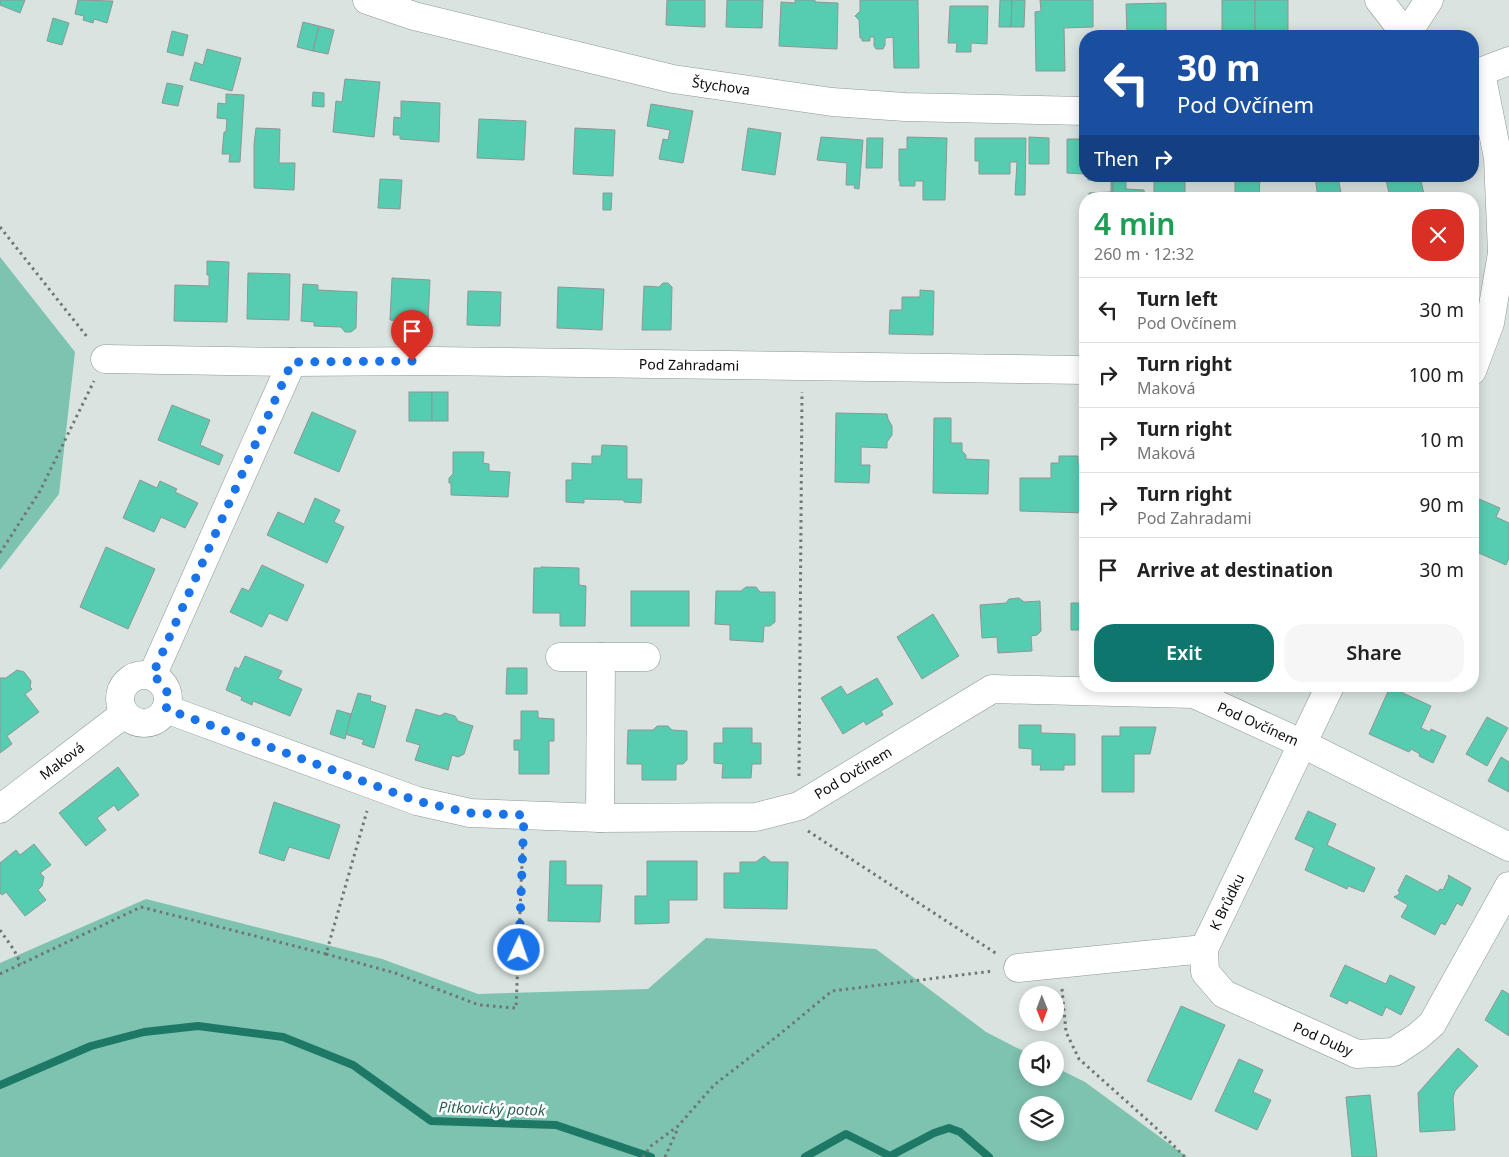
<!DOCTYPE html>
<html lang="en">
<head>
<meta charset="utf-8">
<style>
	:root { --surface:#fff; --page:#f6f6f6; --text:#222; --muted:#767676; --line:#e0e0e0; --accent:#0f766e }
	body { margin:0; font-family:"Noto Sans",sans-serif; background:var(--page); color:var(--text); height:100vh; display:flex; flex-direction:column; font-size:19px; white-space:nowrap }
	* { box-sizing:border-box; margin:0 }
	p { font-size:16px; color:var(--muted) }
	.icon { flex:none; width:28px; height:28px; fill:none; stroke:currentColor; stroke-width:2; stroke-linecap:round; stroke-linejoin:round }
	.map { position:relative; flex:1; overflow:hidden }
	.sheet { position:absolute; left:1079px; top:192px; width:400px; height:500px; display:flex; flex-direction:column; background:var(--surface); border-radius:20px; box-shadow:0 2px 12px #0003 }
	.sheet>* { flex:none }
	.guide { position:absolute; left:1079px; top:30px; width:400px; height:152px; border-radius:20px; box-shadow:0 2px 12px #0003; background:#1a4fa0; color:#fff; overflow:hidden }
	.needle { width:32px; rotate:179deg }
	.tools { position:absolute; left:1019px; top:986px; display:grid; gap:10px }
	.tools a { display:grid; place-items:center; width:45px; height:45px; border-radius:50%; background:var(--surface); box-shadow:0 2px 12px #0003; font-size:25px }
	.pin { position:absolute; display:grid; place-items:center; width:42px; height:42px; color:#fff; margin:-51px -21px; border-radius:50% 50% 50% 0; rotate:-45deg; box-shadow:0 0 5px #0007 }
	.pin .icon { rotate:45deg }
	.me { position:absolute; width:55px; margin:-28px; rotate:3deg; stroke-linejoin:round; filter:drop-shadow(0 0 4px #0008) }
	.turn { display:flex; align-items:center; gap:18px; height:105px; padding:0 15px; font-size:22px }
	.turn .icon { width:65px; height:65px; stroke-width:2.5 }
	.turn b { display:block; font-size:35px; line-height:42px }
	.then { display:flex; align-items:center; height:48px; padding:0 15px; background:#0003; gap:10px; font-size:19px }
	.round { display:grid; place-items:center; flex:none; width:52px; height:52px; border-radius:20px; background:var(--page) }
	.headline { display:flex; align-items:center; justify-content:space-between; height:85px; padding:0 15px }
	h1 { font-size:30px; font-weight:600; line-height:38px; color:#1e9e55 }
	.button { display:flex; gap:10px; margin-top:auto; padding:10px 15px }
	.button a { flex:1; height:58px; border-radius:20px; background:var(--accent); color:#fff; font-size:20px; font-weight:600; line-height:58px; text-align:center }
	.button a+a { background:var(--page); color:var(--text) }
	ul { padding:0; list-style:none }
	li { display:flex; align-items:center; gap:15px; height:65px; padding:0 15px; border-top:1px solid var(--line) }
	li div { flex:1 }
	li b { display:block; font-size:19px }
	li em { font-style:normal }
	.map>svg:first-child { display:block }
</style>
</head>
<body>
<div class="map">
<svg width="1509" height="1157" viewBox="0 0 1509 1157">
	<rect width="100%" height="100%" fill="#d9e3e0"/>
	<g fill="#7ec2b0" fill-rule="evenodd">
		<path d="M0 257 75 352 59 494 0 570Z"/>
		<path d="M146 899 382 959 478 994 648 989 706 938 876 949 986 1032 1027 1053 1028 1078H1055V1067L1085 1082 1187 1157H0V963ZM1028 1105H1055V1132H1028Z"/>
	</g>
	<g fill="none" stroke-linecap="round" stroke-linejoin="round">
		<g stroke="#1d7865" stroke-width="8">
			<path d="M0 1085 91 1046 144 1032 198 1026 283 1037 353 1065 431 1121 556 1125 651 1157"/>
			<path d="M805 1157 846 1134 890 1156 934 1133 949 1128 960 1132 989 1157"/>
		</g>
	</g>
	<g fill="#56cdb1" stroke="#8d9794">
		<path d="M0 0H25L20 13 0 5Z"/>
		<path d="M78 0 113 1 107 23 94 19 93 23 83 20 84 16 75 14Z"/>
		<path d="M667 0H705V27L666 25Z"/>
		<path d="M727 0H763L762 28 726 27Z"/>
		<path d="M795 0H815V2L838 3 837 49 779 46 781 2 795 3Z"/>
		<path d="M860 0H918L919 68H894L893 37 885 38V45L883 49H876L874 46V37H870V41H862V38H860L859 20 855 16 860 11Z"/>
		<path d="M1000 0H1012L1011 27H999Z"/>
		<path d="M1012 0H1025L1024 27H1011Z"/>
		<path d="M1040 0H1093V27L1064 28 1065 71H1036L1035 12 1041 11Z"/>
		<path d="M1222 0H1255V36H1236V32L1222 33Z"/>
		<path d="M1255 0H1288V31L1274 32V36H1255Z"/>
		<path d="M1166 3V36H1127L1126 4Z"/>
		<path d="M950 6H988L987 44 971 43V52H956L957 43H948Z"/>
		<path d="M53 18 69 23 62 45 47 41Z"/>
		<path d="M303 22 319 26 313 51 297 47Z"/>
		<path d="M319 26 334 30 328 54 313 51Z"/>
		<path d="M172 31 188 35 183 56 167 52Z"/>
		<path d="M207 49 241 58 232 91 190 80 195 62 203 65Z"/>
		<path d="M345 79 380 82 374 137 333 132 336 101 342 102Z"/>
		<path d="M167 83 183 86 178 106 162 103Z"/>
		<path d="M313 92 324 93V107L312 106Z"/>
		<path d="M226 94 244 95 240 162H229L230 154H222L224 132H226L227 119 217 118 218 103 226 104Z"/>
		<path d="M401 101 440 103 439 142 400 139V135H393L394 117 401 118Z"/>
		<path d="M651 104 693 111 683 163 659 159 663 139 668 140 670 130 647 126Z"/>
		<path d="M479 119 526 121 524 160 477 158Z"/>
		<path d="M256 128 280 129 279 163H295L294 190 254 188V144Z"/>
		<path d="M575 128 615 130 613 176 573 174Z"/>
		<path d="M748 128 781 133 775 175 742 170Z"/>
		<path d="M821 137 863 140 859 189 854 188 855 185H846L847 163 817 160Z"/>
		<path d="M907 137 947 138 945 200H923V181H915V186H900V181H899V149H907Z"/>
		<path d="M1029 137 1049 138V164H1029Z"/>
		<path d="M867 138H883L882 168H866Z"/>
		<path d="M975 138H1026L1025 195H1015L1017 162H1010V174H979V161H975Z"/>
		<path d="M1067 139H1085V174L1067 173Z"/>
		<path d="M1088 176H1113V199H1089V193L1111 192V181L1088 180Z"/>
		<path d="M1113 176H1126V189L1144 190 1145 199H1113Z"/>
		<path d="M1154 176H1185V194L1154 193Z"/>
		<path d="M1235 176H1260L1259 199H1235Z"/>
		<path d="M1315 176H1338L1342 199H1318Z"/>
		<path d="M1385 176H1420L1425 199H1383L1390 197Z"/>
		<path d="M380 179 402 180 400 209 378 208Z"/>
		<path d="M603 193H612L611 210H603Z"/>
		<path d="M1161 193 1185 194V199H1161Z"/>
		<path d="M207 261 229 262 227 322 174 321 175 285 209 286V275H207Z"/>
		<path d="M248 273 290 274 289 320 247 319Z"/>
		<path d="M392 278 430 280 428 322H418L417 332 400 331V321L390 320Z"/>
		<path d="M663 283H668L672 287 671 330H642L644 286 659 287Z"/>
		<path d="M303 284 318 285V290L357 292 356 328 351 332H345L341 327 314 326V322L301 321Z"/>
		<path d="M558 287 604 289 602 330 557 328Z"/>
		<path d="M920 290 934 291 933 335 889 334 890 310H902V297H920Z"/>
		<path d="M468 291 501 292 500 326 467 325Z"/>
		<rect x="409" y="392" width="23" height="29"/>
		<rect x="432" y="392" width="16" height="29"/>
		<path d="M172 405 210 420 200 445 223 455 219 465 158 440Z"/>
		<path d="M312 412 356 431 339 472 294 453Z"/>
		<path d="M836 413 887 414 888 419 892 426V435L887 442V448L861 447V465H870L869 483 835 482Z"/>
		<path d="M934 418H951V443H962V451L966 455V459L989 460 988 494 933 493Z"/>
		<path d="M602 445 627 446V479H642L641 503 624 502V500L584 499V503L566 502V480H572V463L592 464V456H601Z"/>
		<path d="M453 452H484L483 463 489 464V471L510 472 508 497 451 495V483H449V478L453 474Z"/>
		<path d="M1059 456H1078V463H1085V513L1020 511V478H1051V463H1059Z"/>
		<path d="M140 480 157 488 160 481 177 489 175 492 198 503 185 528 161 517 154 532 123 518Z"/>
		<path d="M1472 496 1500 508 1496 517 1509 523V558L1506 565 1472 550Z"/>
		<path d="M315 498 340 510 334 522 344 527 327 563 267 535 278 512 304 524Z"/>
		<path d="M106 547 155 569 128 629 80 607Z"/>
		<path d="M262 565 304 585 287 621 269 613 262 627 230 612 242 588 249 591Z"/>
		<path d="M541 567 579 568V585L586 586 585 626H560V613H533L534 568H541Z"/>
		<path d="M746 587H756L760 592H775V622L770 626H764L763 642 730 640V625L715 624 716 591H741Z"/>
		<rect x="631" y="591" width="58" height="35"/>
		<path d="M1019 598 1024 602 1040 601 1041 631 1037 635 1031 636 1032 651 998 653 997 637 982 638 980 605 1006 603 1009 599Z"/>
		<path d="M1071 603H1085V652H1083L1084 630H1071Z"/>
		<path d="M933 614 959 656 922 679 897 637Z"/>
		<path d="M245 656 282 671 278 679 302 689 290 716 253 701 252 705 241 700 242 697 226 690 235 667 239 669Z"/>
		<path d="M507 668H527V694H506Z"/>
		<path d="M17 670 24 672 31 681 30 687 32 689 25 694 39 712 7 736 12 744 0 753V678H6Z"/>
		<path d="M877 678 893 704 881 711 883 715 866 725 864 721 843 734 821 698 841 686 847 695Z"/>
		<path d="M1390 687 1431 706 1421 728 1430 732 1431 729 1446 736 1433 763 1419 756 1420 754 1411 749 1409 752 1369 734Z"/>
		<path d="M358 693 371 696 370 701 386 706 374 748 362 744 364 740 345 734Z"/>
		<path d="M416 709 440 716 445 713 455 716 458 721 473 726 464 754 458 757 452 755 448 770 415 760 420 745 406 741Z"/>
		<path d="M337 710 351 714 345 739 330 734Z"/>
		<path d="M521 711H538V718L554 719V741H549V774H519V750H514V740H521Z"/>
		<path d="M1487 717 1508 728 1487 766 1466 754Z"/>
		<path d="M1019 725H1041V733L1075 734V765H1064V770H1040L1041 765H1032V749L1019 748Z"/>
		<path d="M657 726H668L672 730 687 731V760L683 764H676V780H642V764H627L628 730H653Z"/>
		<path d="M1120 727H1156L1150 754H1134V792H1102V736H1120Z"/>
		<path d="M723 728H752V743H761V764H752L751 778H722L723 764 714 763V743H723Z"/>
		<path d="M1501 757 1509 762V792L1488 781Z"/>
		<path d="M118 767 139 795 118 811 114 805 97 818 106 830 86 846 59 813Z"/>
		<path d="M274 802 340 825 329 859 289 847 284 861 259 853Z"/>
		<path d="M1308 811 1336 824 1327 845 1375 868 1364 892 1348 886 1347 889 1305 870 1314 848 1295 839Z"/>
		<path d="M34 844 51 865 40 873 44 877 42 886 38 890 46 900 25 916 6 892 2 895 0 893V863L16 850 20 855Z"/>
		<path d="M764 856 771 862H788L787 909 724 908V873H740V862H756Z"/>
		<path d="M550 861H566V885H602L600 922 548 921Z"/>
		<path d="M647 861H697V900H669V923L635 924V896H647Z"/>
		<path d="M1406 875 1438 892 1440 889 1443 890 1449 877 1448 875 1471 888 1462 906 1457 903 1445 925 1441 923 1435 935 1401 917 1408 905 1394 897 1395 896H1397L1400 892 1398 891Z"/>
		<path d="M1345 965 1386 984 1390 975 1415 987 1401 1015 1386 1007 1382 1016 1349 1000 1347 1004 1330 996Z"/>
		<path d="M1502 990 1509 994V1036L1485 1020Z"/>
		<path d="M1181 1006 1225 1025 1191 1100 1147 1081Z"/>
		<path d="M1458 1048 1478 1066 1455 1091 1453 1098 1455 1130 1420 1132 1418 1093Z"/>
		<path d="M1239 1059 1263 1070 1253 1092 1271 1100 1257 1130 1215 1111Z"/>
		<path d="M1370 1095 1377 1157H1352L1346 1097Z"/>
	</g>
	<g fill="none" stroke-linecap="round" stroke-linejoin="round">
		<defs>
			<g id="minor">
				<path d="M367 0 414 16 673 79 832 102 905 107 1085 111"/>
				<path d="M1379 0 1407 36"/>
				<path d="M1406 35 1429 0"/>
				<path d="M1472 75 1509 61"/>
				<path d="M105 359 292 362 432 361 1085 370"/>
				<path d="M1472 371 1490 323 1502 253 1498 158 1481 73"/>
				<path d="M560 657H646"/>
				<circle cx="144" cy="699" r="24"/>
				<path d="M152 676 292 362"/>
				<path d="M166 709 417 801 470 813 600 818 756 817 799 806 992 689 1194 694 1303 744 1509 847"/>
				<path d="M0 809 124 714"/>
				<path d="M600 818 601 657"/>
				<path d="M1204 949 1205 972 1224 994 1357 1054 1394 1052 1417 1037 1432 1024 1509 886"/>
				<path d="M1018 968 1204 949 1330 686"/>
			</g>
		</defs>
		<use href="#minor" stroke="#8e9794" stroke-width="29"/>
		<g stroke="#707674" stroke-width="3" stroke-dasharray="2.5 4" stroke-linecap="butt">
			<path d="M0 227 88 338"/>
			<path d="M0 553 40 491 94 381"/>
			<path d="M799 776 802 392"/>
			<path d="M808 831 997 954"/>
			<path d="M0 930 14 950 21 964"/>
			<path d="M326 954 395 973 479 1005 516 1008 523 840"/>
			<path d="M0 974 141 907 326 954 367 811"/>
			<path d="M1062 989 1066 1032 1079 1059 1154 1126 1185 1157"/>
			<path d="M643 1157 651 1146 678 1126 714 1085 780 1034 832 991 993 971"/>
			<path d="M665 1157 678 1128"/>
		</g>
		<use href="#minor" stroke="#fff" stroke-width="28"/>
	</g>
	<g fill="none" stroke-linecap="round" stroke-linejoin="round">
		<path stroke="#1a73e8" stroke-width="9" stroke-dasharray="0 16.2" d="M412 361 292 362 152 676C166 683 171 695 166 709L417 801 470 813 524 815 519 950"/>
	</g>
	<g text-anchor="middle" stroke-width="5" stroke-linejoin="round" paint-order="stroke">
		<g font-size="14" fill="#090c0b" stroke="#fff">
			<text transform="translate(721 86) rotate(8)" y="5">Štychova</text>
			<text transform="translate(689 365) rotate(1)" y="5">Pod Zahradami</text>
			<text transform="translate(1258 724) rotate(24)" y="5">Pod Ovčínem</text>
			<text transform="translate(62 761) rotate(-37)" y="5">Maková</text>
			<text transform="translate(853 773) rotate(-31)" y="5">Pod Ovčínem</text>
			<text transform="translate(1227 902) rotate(-64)" y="5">K Brůdku</text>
			<text transform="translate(1323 1039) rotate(24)" y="5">Pod Duby</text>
		</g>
		<g font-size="15" font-style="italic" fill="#2f6054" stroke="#fff">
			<text transform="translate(492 1109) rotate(2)" y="5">Pitkovický potok</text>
		</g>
	</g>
</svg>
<div class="tools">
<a><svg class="needle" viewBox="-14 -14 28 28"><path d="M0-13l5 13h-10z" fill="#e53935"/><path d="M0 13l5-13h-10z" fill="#767676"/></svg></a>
<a><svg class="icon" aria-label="sound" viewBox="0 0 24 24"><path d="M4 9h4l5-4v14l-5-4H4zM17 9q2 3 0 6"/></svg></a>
<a><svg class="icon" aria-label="layers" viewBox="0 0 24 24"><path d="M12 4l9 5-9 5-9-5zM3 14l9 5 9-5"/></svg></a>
</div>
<div class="pin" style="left:412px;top:361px;background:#d93025"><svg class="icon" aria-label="arrive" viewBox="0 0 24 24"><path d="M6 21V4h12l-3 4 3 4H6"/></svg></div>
<svg class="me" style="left:519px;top:950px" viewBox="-20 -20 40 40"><circle r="17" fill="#1a73e8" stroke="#fff" stroke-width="3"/><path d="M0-11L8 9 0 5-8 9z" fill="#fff"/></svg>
<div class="guide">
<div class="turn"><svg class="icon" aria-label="left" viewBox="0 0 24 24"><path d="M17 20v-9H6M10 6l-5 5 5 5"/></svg><div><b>30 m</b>Pod Ovčínem</div></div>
<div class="then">Then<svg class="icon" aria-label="right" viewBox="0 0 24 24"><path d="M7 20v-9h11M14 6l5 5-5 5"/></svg></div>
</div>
<section class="sheet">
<div class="headline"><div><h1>4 min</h1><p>260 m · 12:32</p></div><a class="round" style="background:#d93025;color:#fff"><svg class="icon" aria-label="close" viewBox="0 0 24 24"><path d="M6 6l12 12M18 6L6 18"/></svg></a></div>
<ul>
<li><svg class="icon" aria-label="left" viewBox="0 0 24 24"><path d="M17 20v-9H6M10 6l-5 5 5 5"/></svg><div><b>Turn left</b><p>Pod Ovčínem</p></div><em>30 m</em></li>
<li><svg class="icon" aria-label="right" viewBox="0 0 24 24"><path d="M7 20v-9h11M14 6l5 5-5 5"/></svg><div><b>Turn right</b><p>Maková</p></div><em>100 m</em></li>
<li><svg class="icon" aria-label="right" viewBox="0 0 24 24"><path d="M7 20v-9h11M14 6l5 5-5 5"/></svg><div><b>Turn right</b><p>Maková</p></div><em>10 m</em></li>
<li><svg class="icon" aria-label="right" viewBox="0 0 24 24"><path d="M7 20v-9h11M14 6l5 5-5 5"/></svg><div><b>Turn right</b><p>Pod Zahradami</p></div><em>90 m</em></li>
<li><svg class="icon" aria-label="arrive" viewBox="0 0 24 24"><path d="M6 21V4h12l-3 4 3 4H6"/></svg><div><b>Arrive at destination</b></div><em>30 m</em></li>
</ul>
<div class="button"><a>Exit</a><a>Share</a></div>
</section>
</div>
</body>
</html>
